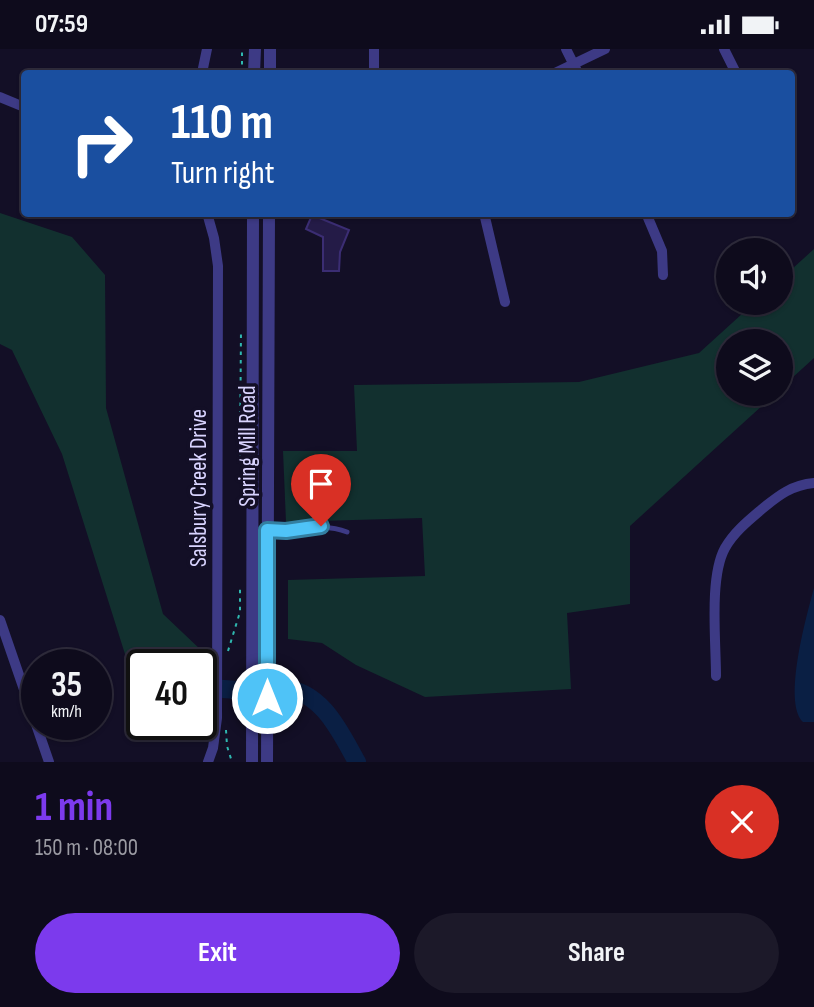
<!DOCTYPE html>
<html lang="en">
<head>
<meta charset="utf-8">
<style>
	:root { --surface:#0e0b1c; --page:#1c1929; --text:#f1f3f6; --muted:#9b9ba3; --line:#2e2b3b; --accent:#7c3aed }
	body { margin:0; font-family:"Sofia Sans Condensed",sans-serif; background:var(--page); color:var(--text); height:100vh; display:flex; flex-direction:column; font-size:26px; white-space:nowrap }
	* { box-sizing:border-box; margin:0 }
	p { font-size:23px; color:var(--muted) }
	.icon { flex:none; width:38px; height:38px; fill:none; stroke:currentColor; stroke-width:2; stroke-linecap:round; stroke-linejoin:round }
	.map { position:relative; height:713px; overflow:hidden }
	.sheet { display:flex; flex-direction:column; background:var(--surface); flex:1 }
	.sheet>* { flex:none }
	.banner { position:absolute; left:21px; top:21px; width:774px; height:147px; border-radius:7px; box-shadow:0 2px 5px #0004,0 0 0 2px var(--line); background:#1a4fa0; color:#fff; overflow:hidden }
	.fabs { position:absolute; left:716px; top:189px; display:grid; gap:14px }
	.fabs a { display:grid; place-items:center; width:77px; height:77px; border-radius:50%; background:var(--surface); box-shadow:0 2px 5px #0004,0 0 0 2px var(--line); font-size:35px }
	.speed { position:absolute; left:21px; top:600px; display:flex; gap:14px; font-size:35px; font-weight:700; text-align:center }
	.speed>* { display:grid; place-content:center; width:91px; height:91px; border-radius:50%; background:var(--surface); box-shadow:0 2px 5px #0004,0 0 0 2px var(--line); line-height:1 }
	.speed small { font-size:18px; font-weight:400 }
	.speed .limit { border:4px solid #111; border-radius:10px; background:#fff; color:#111 }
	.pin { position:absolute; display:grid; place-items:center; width:60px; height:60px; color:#fff; margin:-72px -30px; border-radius:50% 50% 50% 0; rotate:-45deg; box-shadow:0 0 7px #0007 }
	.pin .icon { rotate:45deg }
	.me { position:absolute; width:77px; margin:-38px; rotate:0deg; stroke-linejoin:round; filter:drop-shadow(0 0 5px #0008) }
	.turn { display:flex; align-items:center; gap:24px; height:147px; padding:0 35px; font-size:32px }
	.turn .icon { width:91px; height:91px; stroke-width:2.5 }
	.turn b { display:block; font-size:49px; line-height:60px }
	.round { display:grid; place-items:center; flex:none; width:74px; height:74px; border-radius:37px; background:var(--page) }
	.head { display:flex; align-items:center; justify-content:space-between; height:119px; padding:0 35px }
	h1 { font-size:42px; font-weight:700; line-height:52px; color:var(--accent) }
	.action { display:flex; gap:14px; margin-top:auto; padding:14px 35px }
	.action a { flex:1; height:80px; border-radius:42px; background:var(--accent); color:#fff; font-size:28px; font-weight:700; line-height:80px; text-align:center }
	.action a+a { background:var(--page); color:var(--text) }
	.status { display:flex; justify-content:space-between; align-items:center; height:49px; padding:0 35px; background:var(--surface); direction:ltr }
	.status svg { height:19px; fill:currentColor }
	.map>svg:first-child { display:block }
</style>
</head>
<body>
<div class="status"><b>07:59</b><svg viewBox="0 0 49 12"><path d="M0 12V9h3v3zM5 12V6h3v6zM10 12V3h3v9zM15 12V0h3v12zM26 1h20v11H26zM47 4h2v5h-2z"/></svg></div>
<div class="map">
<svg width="814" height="713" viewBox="0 0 814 713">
	<rect width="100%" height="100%" fill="#130f26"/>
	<g fill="#12302f">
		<path d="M0 164 72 188 105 226 106 359 163 565 202 602 200 616H142V636L130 621 62 405 12 301 0 295Z"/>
		<path d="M814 200V309L781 339 780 292H728V345H775L630 477V555L567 564 571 640 425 648 356 616 322 594 288 590V531L425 527 422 469 286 473 283 402H357L354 336 579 333 699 304 754 254H780L781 230Z"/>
	</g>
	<path fill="#0a1f44" d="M814 539V673H803C782 653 807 565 814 539Z"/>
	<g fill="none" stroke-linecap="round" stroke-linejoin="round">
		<path stroke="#0a1f44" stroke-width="18" d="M201 641C216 637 230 642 245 641 257 640 271 638 283 639 323 643 340 683 357 713"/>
	</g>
	<path fill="#241b47" stroke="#3b2d73" stroke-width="2" d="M312 166 349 181 340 203 339 222H323V188L306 180Z"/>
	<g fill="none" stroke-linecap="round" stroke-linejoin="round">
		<g stroke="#2fb8b0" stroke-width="2" stroke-dasharray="3.5 5" stroke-linecap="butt">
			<path d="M242 24V0"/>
			<path d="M240 408 241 281"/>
			<path d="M228 602 240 563V536"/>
			<path d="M226 681 227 697 232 713"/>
		</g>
		<path stroke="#3d3a85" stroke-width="5" d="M267 481C294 482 322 473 347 483"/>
		<g stroke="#3d3a85" stroke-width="10">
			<path d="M374 0V24"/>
			<path d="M566 0 578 24"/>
			<path d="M724 0 736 24"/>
			<path d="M202 24 207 0"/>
			<path d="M555 24 605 0"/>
			<path d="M0 48 24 58"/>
			<path d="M207 164 214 189 218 217 217 669 213 699 208 713"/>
			<path d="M484 164 505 253"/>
			<path d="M646 164 662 202 663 226"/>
			<path d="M0 571 49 713"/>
			<path d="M716 627C716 592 709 528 725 499 734 483 749 471 762 460 779 446 792 436 814 434"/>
		</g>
		<g stroke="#3d3a85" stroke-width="12">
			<path d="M270 0V24"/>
			<path d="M254 24 255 0"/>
			<path d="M252 713 253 164"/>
			<path d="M267 713 269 164"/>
		</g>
	</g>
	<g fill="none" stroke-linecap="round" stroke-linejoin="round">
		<defs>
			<path id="route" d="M267 649V481L286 482 321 477"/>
		</defs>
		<use href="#route" stroke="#337fa1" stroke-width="18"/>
		<use href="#route" stroke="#4fc3f7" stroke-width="12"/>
	</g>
	<g text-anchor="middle" stroke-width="7" stroke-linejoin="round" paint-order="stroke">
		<g font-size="23" fill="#d9d4ff" stroke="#130f26">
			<text transform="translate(247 397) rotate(-90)" y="8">Spring Mill Road</text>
			<text transform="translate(198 439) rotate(-90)" y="8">Salsbury Creek Drive</text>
		</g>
	</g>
</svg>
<div class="fabs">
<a><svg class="icon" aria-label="sound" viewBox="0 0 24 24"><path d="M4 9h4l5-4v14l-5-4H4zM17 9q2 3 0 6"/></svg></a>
<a><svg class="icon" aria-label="layers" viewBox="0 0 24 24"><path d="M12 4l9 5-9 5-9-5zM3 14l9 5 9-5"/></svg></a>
</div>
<div class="speed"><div>35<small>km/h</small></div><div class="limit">40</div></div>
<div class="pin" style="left:321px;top:477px;background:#d93025"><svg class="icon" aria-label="arrive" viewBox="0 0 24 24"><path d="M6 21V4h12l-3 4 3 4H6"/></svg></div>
<svg class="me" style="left:267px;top:649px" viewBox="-20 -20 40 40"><circle r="17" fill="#4fc3f7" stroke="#fff" stroke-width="3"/><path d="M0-11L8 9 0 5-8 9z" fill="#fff"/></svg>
<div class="banner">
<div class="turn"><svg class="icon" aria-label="right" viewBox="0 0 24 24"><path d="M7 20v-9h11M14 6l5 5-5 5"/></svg><div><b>110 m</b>Turn right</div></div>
</div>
</div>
<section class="sheet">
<div class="head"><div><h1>1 min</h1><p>150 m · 08:00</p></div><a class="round" style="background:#d93025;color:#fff"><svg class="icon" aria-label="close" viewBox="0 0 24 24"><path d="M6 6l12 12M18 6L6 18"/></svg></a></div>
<div class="action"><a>Exit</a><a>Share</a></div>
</section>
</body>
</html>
